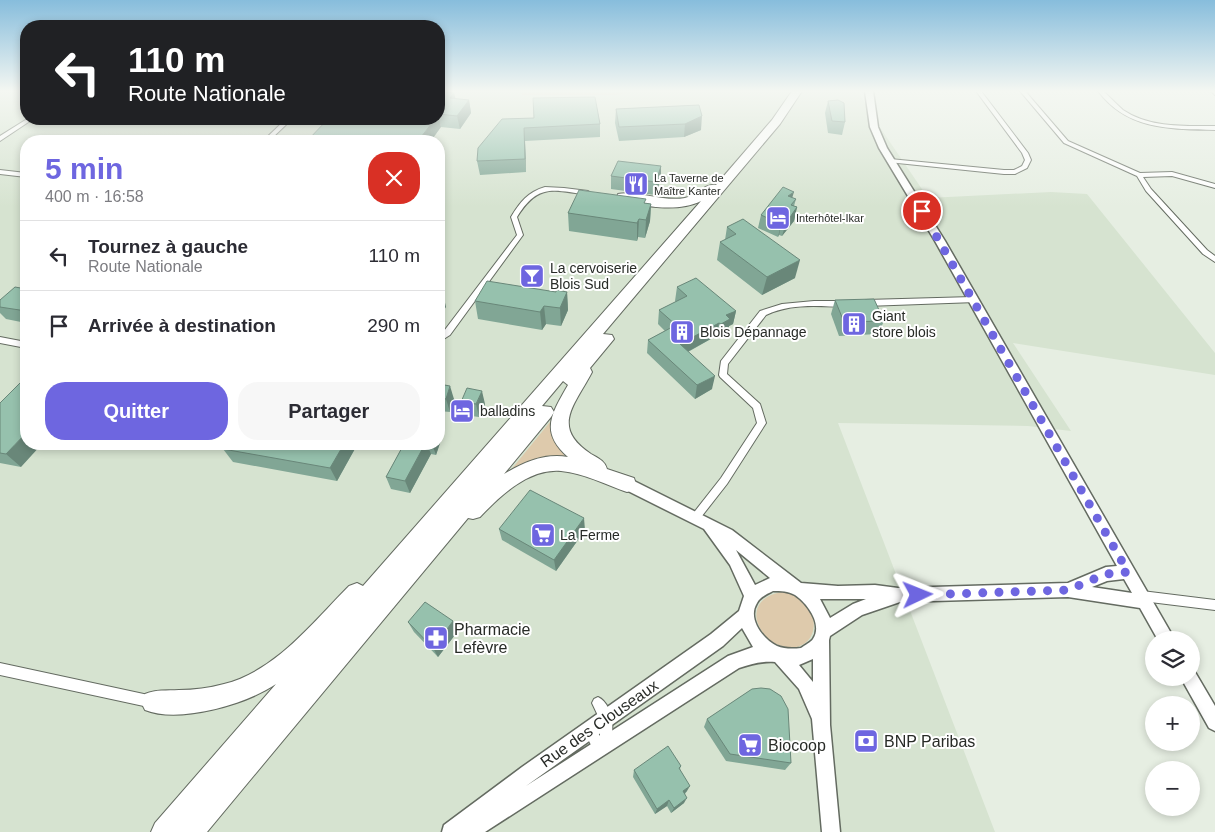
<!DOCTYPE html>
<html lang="fr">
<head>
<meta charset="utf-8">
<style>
	:root { --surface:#fff; --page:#f7f7f7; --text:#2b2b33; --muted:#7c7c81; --line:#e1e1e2; --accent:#6e66e0 }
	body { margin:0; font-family:Helvetica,sans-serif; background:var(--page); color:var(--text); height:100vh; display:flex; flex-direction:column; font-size:19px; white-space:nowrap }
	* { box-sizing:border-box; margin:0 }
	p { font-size:16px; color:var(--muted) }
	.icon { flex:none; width:28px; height:28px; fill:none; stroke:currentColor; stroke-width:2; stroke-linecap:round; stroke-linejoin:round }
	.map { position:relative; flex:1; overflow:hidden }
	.drawer { position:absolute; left:20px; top:135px; width:425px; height:315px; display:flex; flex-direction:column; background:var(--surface); border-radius:20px; box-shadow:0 2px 8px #0003 }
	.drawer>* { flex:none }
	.hud { position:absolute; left:20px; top:20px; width:425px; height:105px; border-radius:20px; box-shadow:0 2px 8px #0003; background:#202124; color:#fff; overflow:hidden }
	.tools { position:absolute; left:1145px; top:631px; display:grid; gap:10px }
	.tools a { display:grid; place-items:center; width:55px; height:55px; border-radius:50%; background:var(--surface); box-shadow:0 2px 8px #0003; font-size:25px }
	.pin { position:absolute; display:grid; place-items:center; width:42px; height:42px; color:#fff; margin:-21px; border:2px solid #fff; border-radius:50%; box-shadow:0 1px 5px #0007 }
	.me { position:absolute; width:55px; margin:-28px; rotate:88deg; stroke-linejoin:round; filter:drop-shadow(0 0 4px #0008) }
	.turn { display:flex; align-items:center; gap:18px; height:105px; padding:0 25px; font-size:22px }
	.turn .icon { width:65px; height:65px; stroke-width:2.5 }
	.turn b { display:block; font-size:35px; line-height:42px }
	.round { display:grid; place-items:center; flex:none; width:52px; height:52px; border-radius:20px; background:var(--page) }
	.headline { display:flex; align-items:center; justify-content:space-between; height:85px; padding:0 25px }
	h1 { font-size:30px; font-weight:600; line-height:38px; color:var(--accent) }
	.cta { display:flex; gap:10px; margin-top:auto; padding:10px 25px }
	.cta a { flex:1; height:58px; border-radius:20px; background:var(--accent); color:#fff; font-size:20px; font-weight:600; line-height:58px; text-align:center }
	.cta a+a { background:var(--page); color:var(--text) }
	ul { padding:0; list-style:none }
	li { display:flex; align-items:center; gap:15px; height:70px; padding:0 25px; border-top:1px solid var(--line) }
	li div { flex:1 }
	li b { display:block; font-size:19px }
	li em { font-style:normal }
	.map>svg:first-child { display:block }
</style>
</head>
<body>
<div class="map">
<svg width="1215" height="832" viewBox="0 0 1215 832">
	<rect width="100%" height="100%" fill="#e6eee2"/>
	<path fill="#d6e3d0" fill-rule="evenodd" d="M0 91H26V119H439V91H522L523 95H616L643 91H852L859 93 879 126 928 198 1051 192 1087 194 1215 353V375L1013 343 1071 431 1028 426 838 423 995 832H0ZM26 141H439V444H26Z"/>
	<g fill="#decaac">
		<path d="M522 91H643L616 95H522Z"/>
		<path d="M554 417 559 447 566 458 502 481Z"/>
		<path d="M784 592C830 603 819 662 776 644 767 640 760 631 757 621 753 603 768 593 784 592Z"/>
	</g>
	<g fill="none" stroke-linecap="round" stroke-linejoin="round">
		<defs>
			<g id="street">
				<path d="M976 91H981L1028 153 1031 160 1027 168 1015 174H1004L888 162V160L890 159 1004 170H1014L1022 166 1025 160 1022 153Z"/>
				<path d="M1020 91H1025L1068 141 1140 173 1172 172 1215 184V188L1172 176 1143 177 1151 189 1207 250 1215 256V262L1203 254 1146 191 1137 176 1064 143Z"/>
				<path d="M1098 91H1103C1110 97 1116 104 1123 110 1150 128 1184 126 1215 126V130C1170 129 1127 130 1098 91Z"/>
				<path d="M1211 91H1215V95Z"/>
				<path d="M27 119H33L0 141V136Z"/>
				<path d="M286 119H292L269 141H263Z"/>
				<path d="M0 170 26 173V177L0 174Z"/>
				<path d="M545 187 564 188 588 191 591 193 588 195C553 190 538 183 517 217L523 235 450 335 439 342V335L444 331 517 235 511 217C520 202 528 192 545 187Z"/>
				<path d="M973 297 976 298 977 300 976 302 866 306 862 303 866 300Z"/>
				<path d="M814 301H845L849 304 845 307C818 306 791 303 766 315L728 364 727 374 760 404 766 423 727 484 698 521 695 522 692 521 690 518 692 515 721 478 757 423 753 408 720 377 719 375 721 361 760 311 782 304Z"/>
				<path d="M0 337 26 342V348L0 343Z"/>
				<path d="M1142 591 1215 600V610L1142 601 1138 600 1137 596 1138 592Z"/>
				<path d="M0 663 153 696 157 698 159 702 157 706 153 708 0 675Z"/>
				<path d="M598 697C616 705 618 747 599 755L595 753 584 731 586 727 590 725 594 727 600 736V720L592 703 594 699Z"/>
			</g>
			<g id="secondary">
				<path d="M865 91H873L878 127 887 148 945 241 1175 640H1158L1140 608 1068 597 900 602 862 615 830 636 829 640 830 725 840 832H822L812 719 799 689 775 662C762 661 751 664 739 668L485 832H442L444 825 522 767 711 634 739 611 744 596 730 565 704 529 622 488 620 484 622 480 627 478 632 480 732 530 801 583 838 586 875 585 898 588 1068 583 1106 567 1117 566 935 241 879 148 870 127ZM736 550 770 578 755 585ZM1124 579 1132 593 1092 587 1107 581ZM773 591C781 591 788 591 795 595 807 603 823 624 813 639 811 642 805 645 801 648 793 649 784 649 777 646 763 639 747 619 757 603 760 597 767 594 773 591ZM820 599H866L853 604 830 618ZM742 628 753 647 728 656 526 786 723 646ZM813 659V682L799 665Z"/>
				<path d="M1191 671 1195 672 1215 706V731L1209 728 1181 678H1191Z"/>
			</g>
			<path id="highway" d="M792 91H802L780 124 603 334 612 335 614 339 590 368 592 372C575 405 550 427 591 454 598 458 605 461 607 469L634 478 636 484 634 490 627 492C606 485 584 473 561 471 529 468 500 496 480 517L473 519 468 518 207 832H151L155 823 276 684C247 704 179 724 145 710L141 702 145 694C156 689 167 691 179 690 194 690 209 688 224 684 276 671 313 622 349 586L357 583 363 586 701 201C677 213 643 206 618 200L617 197 618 194C636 190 663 202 685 198 696 196 705 183 716 185L772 120ZM563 381 568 385C552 413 539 432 568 457 545 453 524 462 504 474L551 417 554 412 551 407 542 406Z"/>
		</defs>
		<use href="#street" stroke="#646b61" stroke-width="2"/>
		<use href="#secondary" stroke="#646b61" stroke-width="3"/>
		<use href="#highway" stroke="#646b61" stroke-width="2"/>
		<use href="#street" fill="#fff" fill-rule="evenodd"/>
		<use href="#secondary" fill="#fff" fill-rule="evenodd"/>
		<use href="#highway" fill="#fff" fill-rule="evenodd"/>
	</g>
	<g fill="#81a695">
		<path d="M439 91 454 93 455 99 469 100 471 113 460 129 441 127 439 119Z"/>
		<path d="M828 101 845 122 842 135 828 133 825 113Z"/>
		<path d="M699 105 701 130 684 137 619 141 615 123 616 109Z"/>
		<path d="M502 119 600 124V137L525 141 526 172 480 175 477 161Z"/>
		<path d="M661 166V179L655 195 611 189V176Z"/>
		<path d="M792 198 796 199 794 206 797 207 794 221 782 236 779 235 778 237 758 228 761 215Z"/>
		<path d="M645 203 651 204 650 221 645 238 638 237 637 241 569 231 568 213Z"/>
		<path d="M727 227 795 278 762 295 717 260 720 242 725 240Z"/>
		<path d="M677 287 736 311 733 324 729 326 728 333 718 338 716 336 688 352 712 389 695 399 647 353 648 340 665 331 658 324 659 310 676 302 675 301Z"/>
		<path d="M26 289V323L6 319 0 313V300Z"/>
		<path d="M556 292H567L568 310 561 326 546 324 542 330 478 319 475 301Z"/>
		<path d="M835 300 884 321 878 334 839 336 831 314Z"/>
		<path d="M439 384 454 399 450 412 439 411Z"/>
		<path d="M461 402 485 404 479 417 464 415Z"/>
		<path d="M0 403 21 467 0 463Z"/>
		<path d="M441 440 436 455 431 454 410 493 391 489 386 477 404 444H439Z"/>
		<path d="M227 444H356L357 445 337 481 233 462 223 449Z"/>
		<path d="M499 529 585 530 556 571 502 540Z"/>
		<path d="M408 622 458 631 438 657 414 632Z"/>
		<path d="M707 719 791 763 785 770 726 761 704 727Z"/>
		<path d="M681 766 680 769 687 791 685 794 684 803 671 813 667 806 655 814 633 777 634 770Z"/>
	</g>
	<g fill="#698779">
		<path d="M454 93 457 105 450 98Z"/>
		<path d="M469 100 471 113 460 129 457 116Z"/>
		<path d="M702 116 701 130 684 137 685 124Z"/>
		<path d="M439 117 441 127 431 141H418L435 119H439Z"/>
		<path d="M524 128 525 141 526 172 525 159Z"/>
		<path d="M661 166V179L655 195 656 182Z"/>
		<path d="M794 192 790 205 788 196Z"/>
		<path d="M651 204 650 221 645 238 646 220Z"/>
		<path d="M797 207 794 221 782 236 786 223Z"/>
		<path d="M639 219 638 237 637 241V223Z"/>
		<path d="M782 222 779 235 778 237 781 224Z"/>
		<path d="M800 260 795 278 762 295 767 277Z"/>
		<path d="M567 292 568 310 561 326 560 308Z"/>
		<path d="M443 294 446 307 439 317V299Z"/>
		<path d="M544 306 546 324 542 330 540 312Z"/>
		<path d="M736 311 733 324 729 326 728 333 718 338 721 324 726 315Z"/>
		<path d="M719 323 716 336 678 357 680 344Z"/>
		<path d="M715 376 712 389 695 399 697 385Z"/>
		<path d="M450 386 454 399 450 412 446 399Z"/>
		<path d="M482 391 485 404 479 417 476 404Z"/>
		<path d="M439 432 441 440 436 455 432 444H439Z"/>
		<path d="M26 433V444H42L21 467 6 454Z"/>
		<path d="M344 444H356L357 445 337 481 330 468Z"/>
		<path d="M425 444H427L431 454 410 493 405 481Z"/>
		<path d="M584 518 585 530 556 571 554 560Z"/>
		<path d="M453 621 458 631 438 657 433 648Z"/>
		<path d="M690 786 687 791 680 797 683 791Z"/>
		<path d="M687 798 684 803 671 813 674 808Z"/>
		<path d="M669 800 667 806 655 814 657 809Z"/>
	</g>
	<g fill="#96c1ad" stroke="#698779">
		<path d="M439 91 454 93 450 98 469 100 457 116 439 114Z"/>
		<path d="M595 97 600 124 524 128 525 159 477 161 478 148 502 119 534 118 533 98Z"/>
		<path d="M838 100 844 103 845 122 832 121 828 101Z"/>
		<path d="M699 105 702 116 685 124 619 127 616 109Z"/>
		<path d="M328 119H435L418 141H307Z"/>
		<path d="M618 161 661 166 656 182 611 176Z"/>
		<path d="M783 187 794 192 788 196 796 199 791 205 797 207 786 223 782 222 781 224 761 215Z"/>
		<path d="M579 190 646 199 644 203 651 204 646 220 639 219 637 223 568 213Z"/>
		<path d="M743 219 800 260 767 277 720 242 736 234 727 227Z"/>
		<path d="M696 278 736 311 726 315 730 319 721 324 719 323 680 344 715 376 697 385 648 340 676 325 659 310 687 296 677 287Z"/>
		<path d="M487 281 556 292V290L567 292 560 308 544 306 540 312 475 301Z"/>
		<path d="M15 287 26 289V311L0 307V300Z"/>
		<path d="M439 293 443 294 439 299Z"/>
		<path d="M874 299 884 321 844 322 835 300Z"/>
		<path d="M26 377V433L6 454 0 453V403Z"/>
		<path d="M439 384 450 386 446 399 439 398Z"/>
		<path d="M467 388 482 391 476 404 461 402Z"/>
		<path d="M227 444H344L330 468 223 449Z"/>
		<path d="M404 444H425L405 481 386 477Z"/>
		<path d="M530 490 584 518 554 560 499 529Z"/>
		<path d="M425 602 453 621 433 648 408 622Z"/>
		<path d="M761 688 770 689 781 696 788 709 791 763 730 754 707 719 752 689Z"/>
		<path d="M668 746 681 766 679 768 690 786 683 791 687 798 674 808 669 800 657 809 634 770Z"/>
	</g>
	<linearGradient id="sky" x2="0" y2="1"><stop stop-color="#87bddc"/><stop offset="0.44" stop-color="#f4f7f2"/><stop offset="1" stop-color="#f4f7f2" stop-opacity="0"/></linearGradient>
	<rect width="1215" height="207" fill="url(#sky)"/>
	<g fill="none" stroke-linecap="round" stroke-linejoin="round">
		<path stroke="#6e66e0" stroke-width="9" stroke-dasharray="0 16.2" d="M918 595 1068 590 1106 574 1128 572 922 211"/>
	</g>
	<defs>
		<symbol id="restaurant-square" viewBox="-11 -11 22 22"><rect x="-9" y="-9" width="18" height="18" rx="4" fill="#6e66e0" stroke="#fff"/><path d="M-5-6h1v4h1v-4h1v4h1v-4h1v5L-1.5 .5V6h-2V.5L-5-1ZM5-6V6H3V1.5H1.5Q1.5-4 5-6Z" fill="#fff"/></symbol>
		<symbol id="hotel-square" viewBox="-11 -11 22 22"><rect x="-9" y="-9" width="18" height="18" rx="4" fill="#6e66e0" stroke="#fff"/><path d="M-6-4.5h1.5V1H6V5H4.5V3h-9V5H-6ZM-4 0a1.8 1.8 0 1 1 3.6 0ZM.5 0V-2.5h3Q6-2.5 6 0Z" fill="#fff"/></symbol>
		<symbol id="bar-square" viewBox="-11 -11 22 22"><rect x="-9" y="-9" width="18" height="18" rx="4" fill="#6e66e0" stroke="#fff"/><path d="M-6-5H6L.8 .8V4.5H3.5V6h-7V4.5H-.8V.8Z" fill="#fff"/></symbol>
		<symbol id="building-square" viewBox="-11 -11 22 22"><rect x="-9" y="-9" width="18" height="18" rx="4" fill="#6e66e0" stroke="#fff"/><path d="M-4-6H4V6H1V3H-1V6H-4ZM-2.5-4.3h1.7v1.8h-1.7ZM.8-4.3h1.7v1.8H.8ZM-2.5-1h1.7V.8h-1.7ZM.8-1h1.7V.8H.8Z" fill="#fff"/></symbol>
		<symbol id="supermarket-square" viewBox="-11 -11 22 22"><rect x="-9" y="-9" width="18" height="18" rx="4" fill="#6e66e0" stroke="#fff"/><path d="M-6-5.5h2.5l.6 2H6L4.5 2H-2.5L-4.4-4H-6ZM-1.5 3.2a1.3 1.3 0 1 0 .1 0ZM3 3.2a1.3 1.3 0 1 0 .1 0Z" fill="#fff"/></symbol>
		<symbol id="pharmacy-square" viewBox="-11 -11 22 22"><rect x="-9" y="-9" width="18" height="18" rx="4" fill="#6e66e0" stroke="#fff"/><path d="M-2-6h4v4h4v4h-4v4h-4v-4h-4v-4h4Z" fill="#fff"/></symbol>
		<symbol id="bank-square" viewBox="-11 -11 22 22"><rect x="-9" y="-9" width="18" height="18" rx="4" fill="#6e66e0" stroke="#fff"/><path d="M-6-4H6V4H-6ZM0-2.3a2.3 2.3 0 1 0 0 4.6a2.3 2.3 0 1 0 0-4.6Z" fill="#fff"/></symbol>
	</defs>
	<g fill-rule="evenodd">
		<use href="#restaurant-square" x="622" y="170" width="28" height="28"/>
		<use href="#hotel-square" x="764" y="204" width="28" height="28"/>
		<use href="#bar-square" x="518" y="262" width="28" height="28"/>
		<use href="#building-square" x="840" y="310" width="28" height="28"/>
		<use href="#building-square" x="668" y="318" width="28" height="28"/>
		<use href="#hotel-square" x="448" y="397" width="28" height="28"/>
		<use href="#supermarket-square" x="529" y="521" width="28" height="28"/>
		<use href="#pharmacy-square" x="422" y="624" width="28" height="28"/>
		<use href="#bank-square" x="852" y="727" width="28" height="28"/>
		<use href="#supermarket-square" x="736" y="731" width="28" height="28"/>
	</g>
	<g text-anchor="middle" stroke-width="4" stroke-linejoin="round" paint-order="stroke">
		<g font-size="11" fill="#282b27" stroke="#fff" text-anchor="start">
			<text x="654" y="182">La Taverne de<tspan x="654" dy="13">Maître Kanter</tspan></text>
			<text x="796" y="222">Interhôtel-Ikar</text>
		</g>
		<g font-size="14" fill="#282b27" stroke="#fff" text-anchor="start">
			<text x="550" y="273">La cervoiserie<tspan x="550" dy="16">Blois Sud</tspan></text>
			<text x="872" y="321">Giant<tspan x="872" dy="16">store blois</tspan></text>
			<text x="700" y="337">Blois Dépannage</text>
			<text x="480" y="416">balladins</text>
			<text x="560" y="540">La Ferme</text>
		</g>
		<g font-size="16" fill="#282b27" stroke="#fff" text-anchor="start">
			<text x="454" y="635">Pharmacie<tspan x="454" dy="18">Lefèvre</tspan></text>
			<text x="884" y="747">BNP Paribas</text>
			<text x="768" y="751">Biocoop</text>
		</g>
		<g font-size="16" fill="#282b27" stroke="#fff">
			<text transform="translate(599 723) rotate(-35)" y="6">Rue des Clouseaux</text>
		</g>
	</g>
</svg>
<div class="tools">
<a><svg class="icon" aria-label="layers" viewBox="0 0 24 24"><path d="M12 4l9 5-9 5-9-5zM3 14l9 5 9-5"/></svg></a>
<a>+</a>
<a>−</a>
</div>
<div class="pin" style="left:922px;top:211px;background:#d93025"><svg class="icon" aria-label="arrive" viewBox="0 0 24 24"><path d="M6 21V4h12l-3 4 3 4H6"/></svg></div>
<svg class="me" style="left:918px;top:595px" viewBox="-20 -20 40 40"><path d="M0-17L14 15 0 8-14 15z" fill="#6e66e0" stroke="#fff" stroke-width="4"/></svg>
<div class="hud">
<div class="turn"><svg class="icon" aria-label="left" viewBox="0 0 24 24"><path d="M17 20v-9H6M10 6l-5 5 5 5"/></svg><div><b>110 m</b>Route Nationale</div></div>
</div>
<section class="drawer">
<div class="headline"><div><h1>5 min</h1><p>400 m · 16:58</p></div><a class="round" style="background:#d93025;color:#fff"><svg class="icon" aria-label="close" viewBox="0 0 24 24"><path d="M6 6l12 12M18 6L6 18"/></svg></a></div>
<ul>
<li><svg class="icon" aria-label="left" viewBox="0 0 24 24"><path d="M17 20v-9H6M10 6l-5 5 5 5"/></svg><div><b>Tournez à gauche</b><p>Route Nationale</p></div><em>110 m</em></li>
<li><svg class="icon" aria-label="arrive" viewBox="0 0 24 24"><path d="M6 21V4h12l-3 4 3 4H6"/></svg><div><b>Arrivée à destination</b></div><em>290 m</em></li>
</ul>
<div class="cta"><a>Quitter</a><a>Partager</a></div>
</section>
</div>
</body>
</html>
